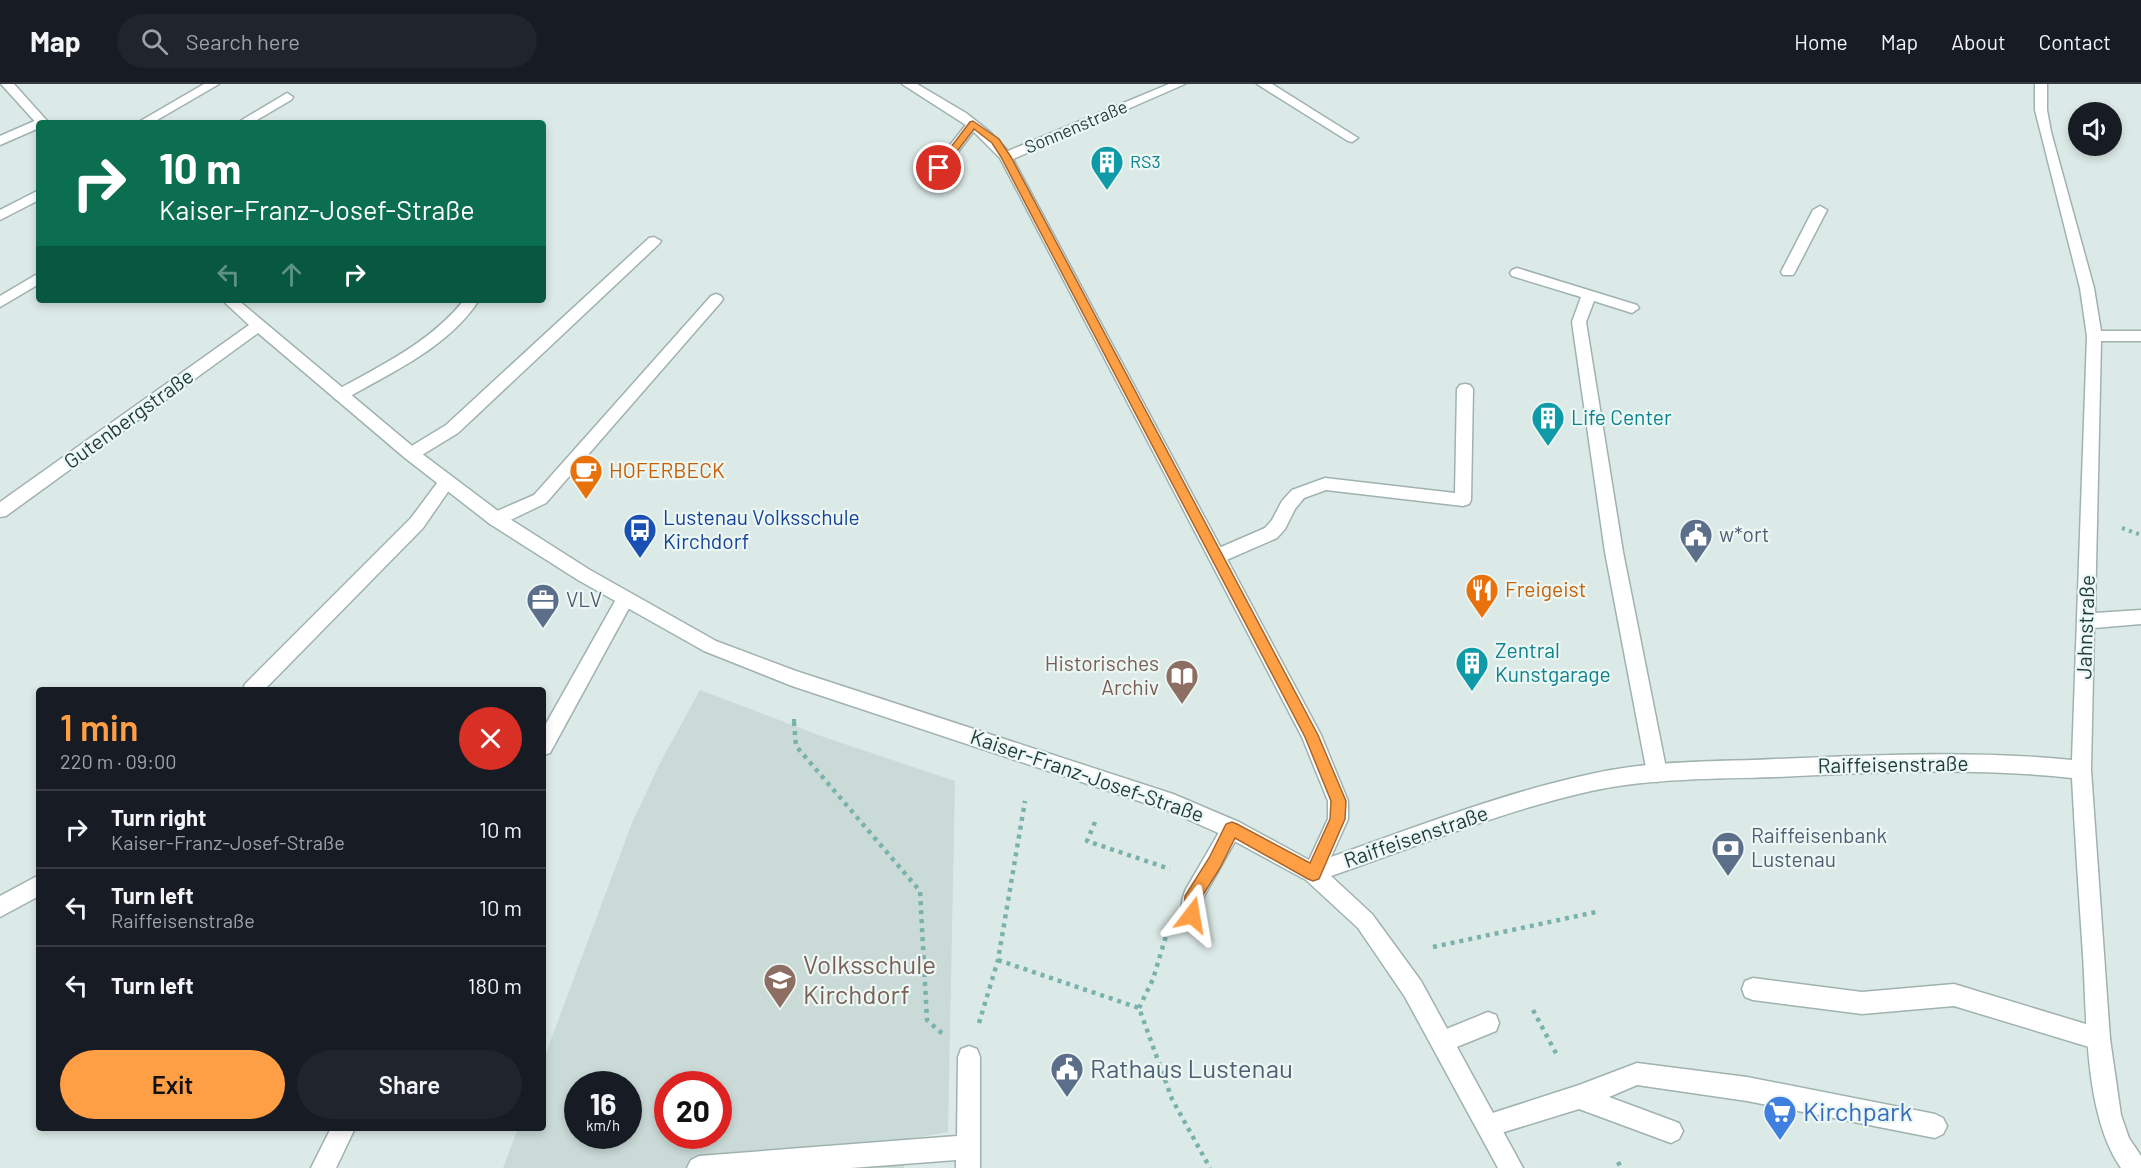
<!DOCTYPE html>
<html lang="en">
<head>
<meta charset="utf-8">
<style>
	:root { --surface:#171b24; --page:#20242c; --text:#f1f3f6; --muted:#9ea1a6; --line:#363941; --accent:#ff9f45 }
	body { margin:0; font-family:Barlow,sans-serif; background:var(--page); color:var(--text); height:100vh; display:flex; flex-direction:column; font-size:22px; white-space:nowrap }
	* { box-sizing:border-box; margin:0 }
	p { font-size:20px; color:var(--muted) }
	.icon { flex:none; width:33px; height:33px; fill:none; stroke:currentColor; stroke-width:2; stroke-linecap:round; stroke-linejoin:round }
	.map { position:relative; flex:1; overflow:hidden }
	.panel { position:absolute; left:36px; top:603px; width:510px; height:444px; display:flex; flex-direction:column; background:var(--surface); border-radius:6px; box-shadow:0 3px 9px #0003 }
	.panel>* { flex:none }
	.top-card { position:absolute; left:36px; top:36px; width:510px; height:183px; border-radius:6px; box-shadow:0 3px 9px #0003; background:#0b6e4f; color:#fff; overflow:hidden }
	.tools { position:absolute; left:2068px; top:18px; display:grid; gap:12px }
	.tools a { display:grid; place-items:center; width:54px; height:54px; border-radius:50%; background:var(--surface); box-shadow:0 3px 9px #0003; font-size:30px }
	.speed { position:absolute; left:564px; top:987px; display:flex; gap:12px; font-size:30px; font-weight:700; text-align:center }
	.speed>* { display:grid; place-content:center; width:78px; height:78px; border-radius:50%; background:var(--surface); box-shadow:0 3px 9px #0003; line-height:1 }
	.speed small { font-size:15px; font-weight:400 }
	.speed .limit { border:9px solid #d22; background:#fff; color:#111 }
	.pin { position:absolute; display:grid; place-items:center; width:51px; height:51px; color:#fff; margin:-26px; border:3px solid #fff; border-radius:50%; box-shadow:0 2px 6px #0007 }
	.me { position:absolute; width:66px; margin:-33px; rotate:14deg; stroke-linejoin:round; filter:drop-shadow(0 0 4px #0008) }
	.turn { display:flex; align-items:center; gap:21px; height:126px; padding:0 24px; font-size:27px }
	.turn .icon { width:78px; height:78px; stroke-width:2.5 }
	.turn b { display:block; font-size:42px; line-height:51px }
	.lanes { display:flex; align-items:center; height:57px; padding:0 24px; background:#0003; justify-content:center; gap:30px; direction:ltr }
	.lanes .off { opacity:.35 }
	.round { display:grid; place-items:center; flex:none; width:63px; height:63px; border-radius:32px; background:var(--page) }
	.head { display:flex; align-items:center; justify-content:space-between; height:102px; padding:0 24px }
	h1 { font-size:36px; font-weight:600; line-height:45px; color:var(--accent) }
	.button { display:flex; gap:12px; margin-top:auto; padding:12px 24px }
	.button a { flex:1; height:69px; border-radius:36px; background:var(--accent); color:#111; font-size:24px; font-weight:600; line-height:69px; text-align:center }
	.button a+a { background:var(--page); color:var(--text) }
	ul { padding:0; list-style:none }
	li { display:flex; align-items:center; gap:18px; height:78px; padding:0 24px; border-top:2px solid var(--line) }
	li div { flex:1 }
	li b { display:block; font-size:22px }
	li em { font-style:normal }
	header { display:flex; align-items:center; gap:36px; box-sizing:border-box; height:84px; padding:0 30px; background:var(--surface); border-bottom:2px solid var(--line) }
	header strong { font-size:28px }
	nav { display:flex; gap:33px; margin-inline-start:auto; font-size:21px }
	.search { width:420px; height:54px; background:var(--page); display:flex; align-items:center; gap:15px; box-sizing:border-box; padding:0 21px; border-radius:33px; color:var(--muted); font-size:22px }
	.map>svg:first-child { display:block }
</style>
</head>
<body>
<header>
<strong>Map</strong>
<div class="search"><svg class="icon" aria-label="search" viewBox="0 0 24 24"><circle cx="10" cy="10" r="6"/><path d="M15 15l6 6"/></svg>Search here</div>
<nav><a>Home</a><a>Map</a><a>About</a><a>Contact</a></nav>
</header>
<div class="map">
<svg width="2141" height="1084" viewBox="0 0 2141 1084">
	<rect width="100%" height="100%" fill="#dceae7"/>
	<path fill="#cadad7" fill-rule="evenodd" d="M700 606 821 652 955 697 948 1048 904 1056V1084H503L518 1044H543V977L632 739 660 679ZM578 1000H628V1052H578ZM668 1000H718V1052H668Z"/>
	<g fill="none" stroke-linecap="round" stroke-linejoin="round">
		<defs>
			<g id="lane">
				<path d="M1257 0H1272L1358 54 1352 58 1348 57Z"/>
				<path d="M287 9 293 13 291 16 252 39H237Z"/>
				<path d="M39 35 45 39H39V44L0 61V52Z"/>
				<path d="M973 36 979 40 977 43 933 101H923L921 98 923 95 969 37Z"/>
				<path d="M1820 122 1827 126 1795 188 1793 191H1783L1781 188 1813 126Z"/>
				<path d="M654 153 661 157 659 160 458 349 417 374H405L403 370 405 366 446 341 649 154Z"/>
				<path d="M1517 184 1637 221 1639 224 1632 229 1594 217 1586 238 1623 468 1667 689 1664 695 1657 698 1650 695 1647 689 1605 468 1572 238 1581 213 1512 192 1510 189 1512 186Z"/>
				<path d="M716 210 721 212 723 215 721 218 546 419 502 440 496 441 490 440 488 435 490 430 534 411 711 212Z"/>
				<path d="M464 216H479C449 263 392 288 345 315H335L332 311 335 307C380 282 431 258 464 216Z"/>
				<path d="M1465 300 1470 301 1473 305 1471 416 1469 420 1463 422 1326 406 1304 414 1295 425 1285 445 1277 454 1224 477 1218 479 1212 477 1209 472 1212 467 1265 444 1272 436 1282 417 1292 406 1325 394 1455 409 1457 305 1460 301Z"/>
				<path d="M446 393 452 395 454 399 423 444 264 606H243L245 600 411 434 440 395Z"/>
				<path d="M625 508 631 510 634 515 550 669 543 671V645L619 510Z"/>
				<path d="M1232 736 1239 738 1242 745 1203 814V831L1199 838 1192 841 1185 838C1180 828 1181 815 1186 805L1225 738Z"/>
				<path d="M39 791V812L0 833V812Z"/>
				<path d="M1753 894 1862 908 1954 900 2099 944 2107 947 2110 955 2107 963 2099 966 1954 922 1862 930 1753 916 1745 913 1742 905 1745 897Z"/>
				<path d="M1488 928 1496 931 1499 939 1496 947 1442 969 1434 966 1431 958 1434 950Z"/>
				<path d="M969 962 977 965 980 973V1084H956V1076L851 1084H687L691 1076 699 1072 957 1052 958 973 961 965Z"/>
				<path d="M1637 979 1747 993 1935 1030 1943 1034 1947 1042 1943 1050 1935 1054 1747 1017 1637 1001 1609 1013 1679 1039 1683 1047 1679 1055 1671 1059 1579 1025 1488 1053 1480 1049 1476 1041 1480 1033 1579 1001Z"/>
				<path d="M331 1044H355L336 1084H311Z"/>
			</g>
			<g id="street">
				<path d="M1 0H14L49 39H39V42Z"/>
				<path d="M204 0H219L152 39H137Z"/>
				<path d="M902 0H917L966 29 990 48 1008 67 1169 0H1185L1013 75 1321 651 1348 717V735L1331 773C1416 743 1502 709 1591 690 1652 676 1714 678 1776 675 1875 671 1973 666 2072 676L2087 252 2080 204 2035 26V0H2047V26L2051 48 2094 204 2101 247H2141V257H2101L2095 529 2141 526V540L2094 544 2091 686 2110 955 2121 1031 2129 1054 2141 1072V1084H2121C2084 1031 2087 935 2083 871 2079 812 2075 753 2072 694 1973 683 1875 688 1776 693 1714 695 1652 694 1591 707 1502 727 1417 762 1331 792L1372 830 1421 897 1523 1084H1498L1405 913 1358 844 1306 796 1225 752 1169 727 792 602 704 567 578 496 490 440 405 374 258 249 6 432 0 433V418L249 241 222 216H238L417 366 502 430 590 486 716 557 796 587 1173 710 1239 738 1309 776 1328 735V717L1302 653 1000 74 969 43Z"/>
				<path d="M39 106V116L0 136V126Z"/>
				<path d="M39 189V200L0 223V212Z"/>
			</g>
		</defs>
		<use href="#lane" stroke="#9fb2b0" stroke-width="3"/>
		<use href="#street" stroke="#9fb2b0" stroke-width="3"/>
		<g stroke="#79b1ad" stroke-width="4" stroke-dasharray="3 4.5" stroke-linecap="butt">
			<path d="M2122 444 2141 451"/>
			<path d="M794 635V639"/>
		</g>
		<g stroke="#79b1ad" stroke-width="4.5" stroke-dasharray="4 5" stroke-linecap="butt">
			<path d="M794 638 796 662 920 807 927 936 945 952"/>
			<path d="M1095 738 1087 757 1170 785"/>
			<path d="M1433 863 1596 828"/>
			<path d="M998 876 1139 924 1172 1015 1210 1084"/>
			<path d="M1139 924 1153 895 1166 852"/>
			<path d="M1533 926 1558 973"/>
			<path d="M979 939 998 876 1025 717"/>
			<path d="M1618 1078 1621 1084"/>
		</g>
		<use href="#lane" fill="#fff" fill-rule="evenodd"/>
		<use href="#street" fill="#fff" fill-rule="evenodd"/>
	</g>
	<path fill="#ff9f45" stroke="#a6672d" stroke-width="1.5" d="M973 37 999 55 1011 73 1318 651 1346 717 1345 735 1319 795 1313 797 1308 795 1235 754 1220 784 1201 814 1198 836 1192 838 1186 836 1184 831 1185 812 1209 774 1226 740 1232 738 1237 740 1310 779 1330 735 1331 717 1305 653 1001 73 992 59 974 45 943 86 935 84 970 38Z"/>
	<defs>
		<symbol id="building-pin" viewBox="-11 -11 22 30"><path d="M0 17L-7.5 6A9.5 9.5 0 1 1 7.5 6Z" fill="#0f9aa8" stroke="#ecf7f4"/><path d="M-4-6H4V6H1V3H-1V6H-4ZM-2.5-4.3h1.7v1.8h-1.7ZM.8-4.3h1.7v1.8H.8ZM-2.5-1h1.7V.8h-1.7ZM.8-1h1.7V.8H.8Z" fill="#fff"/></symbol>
		<symbol id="cafe-pin" viewBox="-11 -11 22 30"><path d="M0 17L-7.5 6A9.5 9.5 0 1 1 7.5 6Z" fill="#e8710a" stroke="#ecf7f4"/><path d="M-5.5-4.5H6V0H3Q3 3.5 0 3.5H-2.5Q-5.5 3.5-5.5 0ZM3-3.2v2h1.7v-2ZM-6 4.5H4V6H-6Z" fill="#fff"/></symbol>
		<symbol id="bus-pin" viewBox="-11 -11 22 30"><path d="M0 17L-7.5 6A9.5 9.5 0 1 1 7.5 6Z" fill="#1a4fb4" stroke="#ecf7f4"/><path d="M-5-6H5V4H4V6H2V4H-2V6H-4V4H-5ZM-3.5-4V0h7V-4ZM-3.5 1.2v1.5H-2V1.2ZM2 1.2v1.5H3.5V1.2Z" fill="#fff"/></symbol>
		<symbol id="civic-pin" viewBox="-11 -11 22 30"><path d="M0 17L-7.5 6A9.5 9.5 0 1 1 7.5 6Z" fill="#5c6f8a" stroke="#ecf7f4"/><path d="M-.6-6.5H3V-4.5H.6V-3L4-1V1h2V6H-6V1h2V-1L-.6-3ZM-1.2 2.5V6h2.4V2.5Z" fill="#fff"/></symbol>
		<symbol id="restaurant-pin" viewBox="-11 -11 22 30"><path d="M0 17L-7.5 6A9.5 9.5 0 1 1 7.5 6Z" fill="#e8710a" stroke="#ecf7f4"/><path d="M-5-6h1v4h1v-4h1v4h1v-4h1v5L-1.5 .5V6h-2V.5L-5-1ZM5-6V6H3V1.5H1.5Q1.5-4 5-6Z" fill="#fff"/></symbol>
		<symbol id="office-pin" viewBox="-11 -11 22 30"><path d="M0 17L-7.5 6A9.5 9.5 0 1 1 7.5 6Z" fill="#5c6f8a" stroke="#ecf7f4"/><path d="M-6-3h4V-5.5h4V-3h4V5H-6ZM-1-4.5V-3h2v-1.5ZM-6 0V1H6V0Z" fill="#fff"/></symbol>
		<symbol id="library-pin" viewBox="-11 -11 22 30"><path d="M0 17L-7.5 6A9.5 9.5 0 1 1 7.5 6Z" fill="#8d6e63" stroke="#ecf7f4"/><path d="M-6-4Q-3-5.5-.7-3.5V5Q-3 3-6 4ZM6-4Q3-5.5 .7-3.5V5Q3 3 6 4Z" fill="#fff"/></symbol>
		<symbol id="bank-pin" viewBox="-11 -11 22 30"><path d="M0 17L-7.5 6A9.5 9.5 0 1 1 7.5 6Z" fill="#5c6f8a" stroke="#ecf7f4"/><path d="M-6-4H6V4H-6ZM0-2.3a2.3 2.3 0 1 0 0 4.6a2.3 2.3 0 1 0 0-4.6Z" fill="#fff"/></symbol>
		<symbol id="school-pin" viewBox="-11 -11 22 30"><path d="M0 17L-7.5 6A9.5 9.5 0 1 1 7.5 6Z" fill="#8d6e63" stroke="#ecf7f4"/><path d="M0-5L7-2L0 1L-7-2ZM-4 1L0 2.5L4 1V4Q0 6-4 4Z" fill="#fff"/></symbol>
		<symbol id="supermarket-pin" viewBox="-11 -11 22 30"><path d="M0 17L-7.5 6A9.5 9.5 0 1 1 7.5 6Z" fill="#3f7fe0" stroke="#ecf7f4"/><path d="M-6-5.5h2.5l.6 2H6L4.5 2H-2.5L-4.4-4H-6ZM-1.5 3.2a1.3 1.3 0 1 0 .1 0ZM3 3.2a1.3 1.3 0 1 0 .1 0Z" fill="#fff"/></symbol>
	</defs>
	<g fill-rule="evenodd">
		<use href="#building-pin" x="1088" y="59" width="38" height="52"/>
		<use href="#building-pin" x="1529" y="315" width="38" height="52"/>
		<use href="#cafe-pin" x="567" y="368" width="38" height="52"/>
		<use href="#bus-pin" x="621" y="427" width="38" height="52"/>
		<use href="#civic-pin" x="1677" y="432" width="38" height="52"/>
		<use href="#restaurant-pin" x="1463" y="487" width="38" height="52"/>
		<use href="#office-pin" x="524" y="497" width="38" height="52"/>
		<use href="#building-pin" x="1453" y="560" width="38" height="52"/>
		<use href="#library-pin" x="1163" y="573" width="38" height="52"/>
		<use href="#bank-pin" x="1709" y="745" width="38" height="52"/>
		<use href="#school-pin" x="761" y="877" width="38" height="52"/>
		<use href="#civic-pin" x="1048" y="966" width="38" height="52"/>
		<use href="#supermarket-pin" x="1761" y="1009" width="38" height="52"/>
	</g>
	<g text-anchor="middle" stroke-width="4.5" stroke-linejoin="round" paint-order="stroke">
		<g font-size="18" fill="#1d3b3a" stroke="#ecf7f4">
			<text transform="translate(1076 43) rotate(-23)" y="6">Sonnenstraße</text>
		</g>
		<g font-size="18" fill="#0d838f" stroke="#ecf7f4" text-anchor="start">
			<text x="1130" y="84">RS3</text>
		</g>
		<g font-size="21" fill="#0d838f" stroke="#ecf7f4" text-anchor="start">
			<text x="1571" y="341">Life Center</text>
			<text x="1495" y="574">Zentral<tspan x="1495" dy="24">Kunstgarage</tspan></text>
		</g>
		<g font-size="21" fill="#1d3b3a" stroke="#ecf7f4">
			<text transform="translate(129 335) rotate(-36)" y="7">Gutenbergstraße</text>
			<text transform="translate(2086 543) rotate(-88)" y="7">Jahnstraße</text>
			<text transform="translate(1893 681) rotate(-1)" y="7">Raiffeisenstraße</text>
			<text transform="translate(1087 692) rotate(19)" y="7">Kaiser-Franz-Josef-Straße</text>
			<text transform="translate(1416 753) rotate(-19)" y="7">Raiffeisenstraße</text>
		</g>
		<g font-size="21" fill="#c56008" stroke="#ecf7f4" text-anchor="start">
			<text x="609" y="394">HOFERBECK</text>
			<text x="1505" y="513">Freigeist</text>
		</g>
		<g font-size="21" fill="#164399" stroke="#ecf7f4" text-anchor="start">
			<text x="663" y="441">Lustenau Volksschule<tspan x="663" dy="24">Kirchdorf</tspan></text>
		</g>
		<g font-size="21" fill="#4e5e75" stroke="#ecf7f4" text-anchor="start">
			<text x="1719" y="458">w*ort</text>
			<text x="566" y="523">VLV</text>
			<text x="1751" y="759">Raiffeisenbank<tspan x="1751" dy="24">Lustenau</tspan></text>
		</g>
		<g font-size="21" fill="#785e54" stroke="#ecf7f4" text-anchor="end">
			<text x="1159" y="587">Historisches<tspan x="1159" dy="24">Archiv</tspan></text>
		</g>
		<g font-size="26" fill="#785e54" stroke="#ecf7f4" text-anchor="start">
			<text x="803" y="890">Volksschule<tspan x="803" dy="30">Kirchdorf</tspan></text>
		</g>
		<g font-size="26" fill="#4e5e75" stroke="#ecf7f4" text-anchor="start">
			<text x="1090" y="994">Rathaus Lustenau</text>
		</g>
		<g font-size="26" fill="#366cbe" stroke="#ecf7f4" text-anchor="start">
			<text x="1803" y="1037">Kirchpark</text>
		</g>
	</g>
</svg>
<div class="tools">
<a><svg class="icon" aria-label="sound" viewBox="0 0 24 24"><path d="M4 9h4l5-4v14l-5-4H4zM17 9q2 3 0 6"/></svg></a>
</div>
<div class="speed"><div>16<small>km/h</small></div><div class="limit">20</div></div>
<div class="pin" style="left:939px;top:84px;background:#d93025"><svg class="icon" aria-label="arrive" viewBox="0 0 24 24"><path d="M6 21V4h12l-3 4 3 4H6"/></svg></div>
<svg class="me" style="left:1192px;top:831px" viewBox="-20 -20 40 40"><path d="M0-17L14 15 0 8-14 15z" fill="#ff9f45" stroke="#fff" stroke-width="4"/></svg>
<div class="top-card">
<div class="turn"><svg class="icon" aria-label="right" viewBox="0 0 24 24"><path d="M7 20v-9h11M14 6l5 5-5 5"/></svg><div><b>10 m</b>Kaiser-Franz-Josef-Straße</div></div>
<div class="lanes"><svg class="icon off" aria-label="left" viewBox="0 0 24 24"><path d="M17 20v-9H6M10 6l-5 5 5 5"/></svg><svg class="icon off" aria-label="ahead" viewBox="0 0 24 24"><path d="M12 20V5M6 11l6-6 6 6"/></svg><svg class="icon" aria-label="right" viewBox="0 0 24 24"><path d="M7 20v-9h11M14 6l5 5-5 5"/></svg></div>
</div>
<section class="panel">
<div class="head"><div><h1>1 min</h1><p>220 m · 09:00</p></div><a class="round" style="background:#d93025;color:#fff"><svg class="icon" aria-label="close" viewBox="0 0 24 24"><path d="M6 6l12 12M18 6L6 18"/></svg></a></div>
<ul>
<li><svg class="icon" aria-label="right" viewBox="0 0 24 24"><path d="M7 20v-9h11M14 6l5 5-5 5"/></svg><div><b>Turn right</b><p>Kaiser-Franz-Josef-Straße</p></div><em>10 m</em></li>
<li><svg class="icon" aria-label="left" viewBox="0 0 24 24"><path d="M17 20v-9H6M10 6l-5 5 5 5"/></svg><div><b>Turn left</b><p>Raiffeisenstraße</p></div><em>10 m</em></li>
<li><svg class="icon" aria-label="left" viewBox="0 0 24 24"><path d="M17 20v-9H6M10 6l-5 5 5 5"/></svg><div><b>Turn left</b></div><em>180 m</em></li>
</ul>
<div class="button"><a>Exit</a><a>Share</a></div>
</section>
</div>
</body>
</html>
